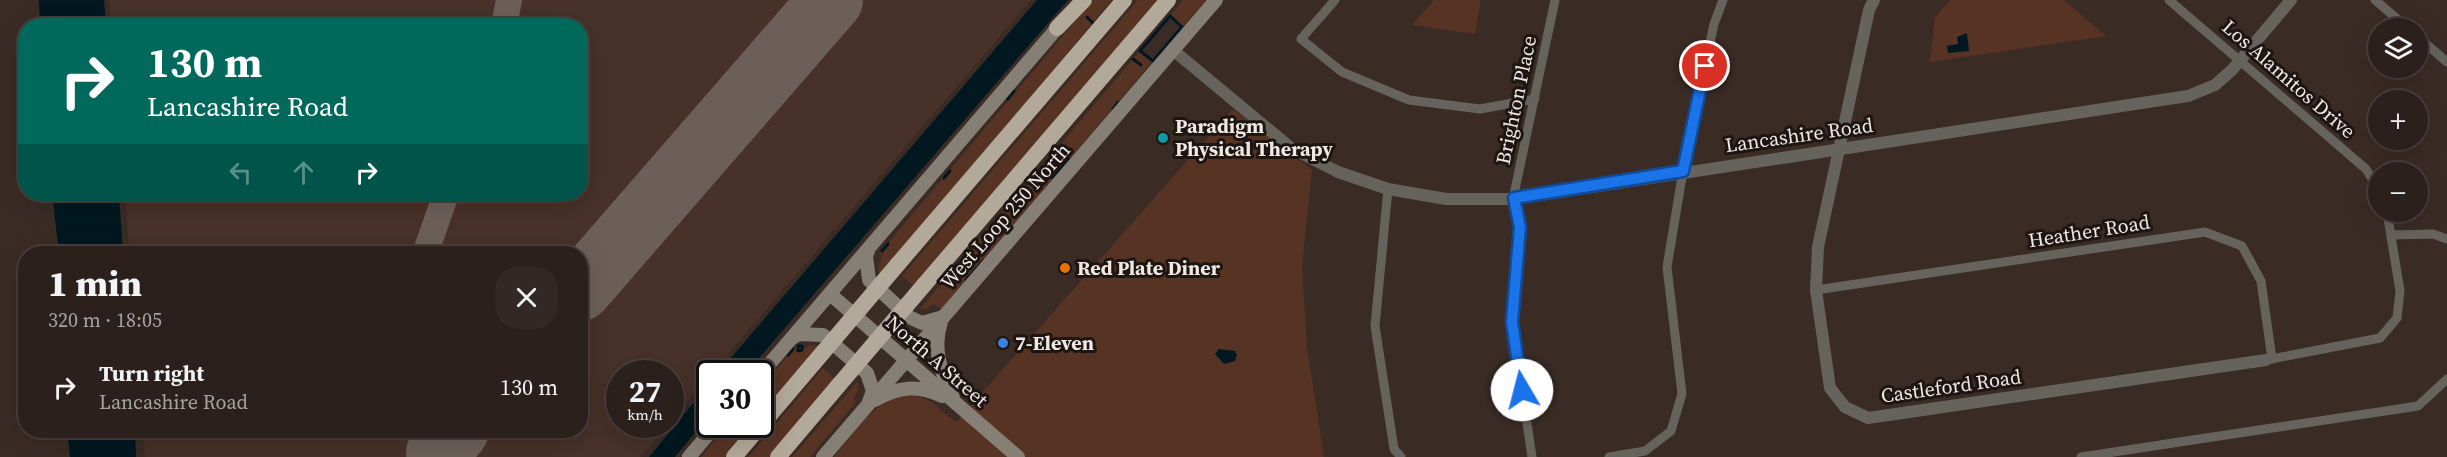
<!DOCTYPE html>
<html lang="en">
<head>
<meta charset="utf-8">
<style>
	:root { --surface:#2c201c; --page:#342825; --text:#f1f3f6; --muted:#a6a3a3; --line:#483e3b }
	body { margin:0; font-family:"Source Serif 4",serif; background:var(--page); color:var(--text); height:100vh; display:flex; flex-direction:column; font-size:22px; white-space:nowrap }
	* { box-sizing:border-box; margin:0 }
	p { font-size:20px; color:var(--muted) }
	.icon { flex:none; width:33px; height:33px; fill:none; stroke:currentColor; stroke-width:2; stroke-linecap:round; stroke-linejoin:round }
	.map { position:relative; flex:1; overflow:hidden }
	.details { position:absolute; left:18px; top:246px; width:570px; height:192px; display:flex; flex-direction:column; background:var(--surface); border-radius:24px; box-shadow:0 6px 24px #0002,0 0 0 2px var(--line) }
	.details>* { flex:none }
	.guide { position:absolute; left:18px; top:18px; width:570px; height:183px; border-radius:24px; box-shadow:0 6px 24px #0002,0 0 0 2px var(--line); background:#00695c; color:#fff; overflow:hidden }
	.controls { position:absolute; left:2368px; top:18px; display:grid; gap:12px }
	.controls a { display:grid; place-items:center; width:60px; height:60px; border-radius:50%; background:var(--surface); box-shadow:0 6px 24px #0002,0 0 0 2px var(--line); font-size:30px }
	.speed { position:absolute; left:606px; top:360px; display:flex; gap:12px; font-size:30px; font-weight:700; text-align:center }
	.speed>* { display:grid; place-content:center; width:78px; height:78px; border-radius:50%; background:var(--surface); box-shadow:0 6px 24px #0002,0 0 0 2px var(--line); line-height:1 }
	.speed small { font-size:15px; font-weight:400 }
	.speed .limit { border:3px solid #111; border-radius:9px; background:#fff; color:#111 }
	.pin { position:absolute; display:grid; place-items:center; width:51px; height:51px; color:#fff; margin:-26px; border:3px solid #fff; border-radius:50%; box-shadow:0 2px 6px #0007 }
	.me { position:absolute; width:66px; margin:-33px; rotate:352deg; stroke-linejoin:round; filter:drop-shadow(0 0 4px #0008) }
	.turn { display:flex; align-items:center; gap:21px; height:126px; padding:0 30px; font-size:27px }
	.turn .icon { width:78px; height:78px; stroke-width:2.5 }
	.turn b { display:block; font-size:42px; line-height:51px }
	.lanes { display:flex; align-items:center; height:57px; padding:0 30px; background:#0003; justify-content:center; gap:30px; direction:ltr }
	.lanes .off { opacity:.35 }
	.round { display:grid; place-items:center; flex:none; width:63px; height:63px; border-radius:24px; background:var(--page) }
	.headline { display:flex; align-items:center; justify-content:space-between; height:102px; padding:0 30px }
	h1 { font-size:36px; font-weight:800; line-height:45px }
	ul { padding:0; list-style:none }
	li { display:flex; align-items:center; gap:18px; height:78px; padding:0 30px }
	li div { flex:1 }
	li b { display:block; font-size:22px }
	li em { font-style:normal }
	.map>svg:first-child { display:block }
</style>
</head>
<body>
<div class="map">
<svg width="2447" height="457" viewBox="0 0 2447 457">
	<rect width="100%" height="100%" fill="#3a2b25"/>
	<path fill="#473128" d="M109 0H1031L671 421 670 374H620V424L668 425 640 457H145L143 431 580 430V254L129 253 125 194H580V26L111 25Z"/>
	<g fill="#573324">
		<path d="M1093 0H1112L880 276 878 268 882 256 879 254Z"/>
		<path d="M1138 0H1161L915 287 902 276Z"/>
		<path d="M1183 0H1206L1182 27 1170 16Z"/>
		<path d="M1434 0H1481L1475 34 1412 25Z"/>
		<path d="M1950 0H2064L2106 36 1930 62 1935 17Z"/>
		<path d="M1140 51 1153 61 941 309 934 304 925 309H920Z"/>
		<path d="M1233 109 1312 170 1302 266 1307 347 1324 457H834C857 430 884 382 926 399 937 404 946 416 956 422Z"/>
		<path d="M797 345 803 350 809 345 819 346 761 415V387Z"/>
		<path d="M823 368 836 380 770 457H748Z"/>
		<path d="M858 381 859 388 853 399 856 402 810 457H792Z"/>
		<path d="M728 425H753L725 457H701Z"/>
	</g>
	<g fill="#021821">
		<path d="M39 0H104L106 25H40Z"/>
		<path d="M1037 0H1068L746 373H718Z"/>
		<path d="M1967 33 1969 51 1948 53 1947 46 1958 44 1957 37Z"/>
		<path d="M52 194H119L123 253H59Z"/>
		<path d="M1219 349 1235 351 1237 355 1235 361 1224 364 1215 354Z"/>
		<path d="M709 384V416L675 457H649Z"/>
		<path d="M67 431H135L136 457H70Z"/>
	</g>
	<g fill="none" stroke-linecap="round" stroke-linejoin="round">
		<g stroke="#021821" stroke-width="3">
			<path d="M1170 16 1182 27 1153 61 1140 51Z"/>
			<path d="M1087 17 1093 23"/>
			<path d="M1133 59 1141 65"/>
			<path d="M1008 99 1014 91"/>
			<path d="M1113 109 1118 102"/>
			<path d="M944 178 950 171"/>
			<path d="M1053 178 1069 159"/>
			<path d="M882 251 888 244"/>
			<path d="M966 280 984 260"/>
			<path d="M798 346H802V350L798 351Z"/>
			<path d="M788 355 793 349"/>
			<path d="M763 384 769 377"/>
		</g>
		<g stroke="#6c5f5a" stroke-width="26">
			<path d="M504 26 509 0"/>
			<path d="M425 254 446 194"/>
		</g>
		<g stroke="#6c5f5a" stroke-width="64">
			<path d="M580 289 831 0"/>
			<path d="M438 453 457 430"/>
		</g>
		<g stroke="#66635c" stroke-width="9">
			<path d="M1335 0 1301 39 1342 72 1409 100 1480 109 1535 99"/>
			<path d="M2169 0 2366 169 2379 190"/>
			<path d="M2375 0 2408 28"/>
			<path d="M2418 37 2447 62"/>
			<path d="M1388 189 1375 326 1394 449 1401 457"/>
			<path d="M2392 235 2433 234 2447 239"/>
			<path d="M1816 290 2205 232 2242 246 2261 281 2272 359"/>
			<path d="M2266 360 2380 338 2397 318 2400 291 2387 212"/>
			<path d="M1532 457 1512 322 1520 227 1513 199 1555 0"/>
			<path d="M1609 457 1645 451 1671 431 1682 394 1667 267 1683 171 1714 24 1723 0"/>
			<path d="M2081 457 2418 406 2447 379"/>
		</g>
		<g stroke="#66635c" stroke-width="12">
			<path d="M1874 0 1869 10 1818 247 1816 290 1830 388 1845 407 1868 418 2266 360"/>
			<path d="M1173 50 1291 148 1338 172 1388 189 1446 199H1513L2188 96 2215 85 2232 70 2291 0"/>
		</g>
		<g stroke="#857f75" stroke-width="14">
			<path d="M868 251 866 256 869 280 909 317 922 323 943 317"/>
			<path d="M830 294 1018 457"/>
			<path d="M941 322C932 350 941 372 953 398"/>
			<path d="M794 337 798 334 823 335 867 373 873 391 869 402"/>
			<path d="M760 375 1064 20"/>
			<path d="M875 400C898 387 918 384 942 396"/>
			<path d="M689 457 717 424"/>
			<path d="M823 457 1216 0"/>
		</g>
		<g stroke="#b3a99a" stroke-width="16">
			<path d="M1057 28 1084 0"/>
			<path d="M898 264 1124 0"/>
			<path d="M924 285 1168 0"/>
			<path d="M734 457 813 364"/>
			<path d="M778 457 838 386"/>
		</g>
		<g stroke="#b3a99a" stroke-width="16">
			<path d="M813 364 898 264"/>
			<path d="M838 386 924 285"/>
		</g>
	</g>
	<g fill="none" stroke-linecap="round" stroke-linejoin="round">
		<defs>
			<path id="route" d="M1522 390 1512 322 1520 227 1514 198 1683 171 1705 66"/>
		</defs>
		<use href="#route" stroke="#114b97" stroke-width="15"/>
		<use href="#route" stroke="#1a73e8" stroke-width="10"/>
	</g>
	<circle fill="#0f9aa8" stroke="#1c1512" stroke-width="2" cx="1163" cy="138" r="6"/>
	<circle fill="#e8710a" stroke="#1c1512" stroke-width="2" cx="1065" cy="268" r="6"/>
	<circle fill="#3f7fe0" stroke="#1c1512" stroke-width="2" cx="1003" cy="343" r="6"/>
	<g text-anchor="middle" stroke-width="6" stroke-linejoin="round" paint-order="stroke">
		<g font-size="20" fill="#f1e7e3" stroke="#1c1512">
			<text transform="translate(2289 79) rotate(41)" y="7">Los Alamitos Drive</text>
			<text transform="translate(1516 100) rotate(-78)" y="7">Brighton Place</text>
			<text transform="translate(1799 135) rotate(-8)" y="7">Lancashire Road</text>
			<text transform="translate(1005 216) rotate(-49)" y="7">West Loop 250 North</text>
			<text transform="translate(2089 231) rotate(-9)" y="7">Heather Road</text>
			<text transform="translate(937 361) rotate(41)" y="7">North A Street</text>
			<text transform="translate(1951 386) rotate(-8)" y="7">Castleford Road</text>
		</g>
		<g font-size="20" font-weight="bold" fill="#f1e7e3" stroke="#1c1512" text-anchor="start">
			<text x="1175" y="133">Paradigm<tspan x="1175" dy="23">Physical Therapy</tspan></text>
			<text x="1077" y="275">Red Plate Diner</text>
			<text x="1015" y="350">7-Eleven</text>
		</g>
	</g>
</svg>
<div class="controls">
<a><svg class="icon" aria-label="layers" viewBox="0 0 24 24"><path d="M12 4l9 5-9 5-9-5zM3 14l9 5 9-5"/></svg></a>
<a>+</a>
<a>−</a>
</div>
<div class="speed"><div>27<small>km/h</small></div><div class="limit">30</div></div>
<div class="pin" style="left:1705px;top:66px;background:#d93025"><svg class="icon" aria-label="arrive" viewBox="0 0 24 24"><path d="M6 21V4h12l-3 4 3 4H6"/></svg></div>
<svg class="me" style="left:1522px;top:390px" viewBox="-20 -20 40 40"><circle r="19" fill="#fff"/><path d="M0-13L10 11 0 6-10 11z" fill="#1a73e8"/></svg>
<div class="guide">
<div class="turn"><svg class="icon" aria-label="right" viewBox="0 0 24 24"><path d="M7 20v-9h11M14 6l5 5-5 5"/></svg><div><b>130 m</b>Lancashire Road</div></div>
<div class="lanes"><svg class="icon off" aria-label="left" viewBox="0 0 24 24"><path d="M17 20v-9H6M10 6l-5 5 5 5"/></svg><svg class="icon off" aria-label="ahead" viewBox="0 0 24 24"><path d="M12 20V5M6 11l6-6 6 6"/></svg><svg class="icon" aria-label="right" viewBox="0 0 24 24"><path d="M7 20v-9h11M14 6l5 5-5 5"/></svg></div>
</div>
<section class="details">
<div class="headline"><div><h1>1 min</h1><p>320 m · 18:05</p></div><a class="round"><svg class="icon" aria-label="close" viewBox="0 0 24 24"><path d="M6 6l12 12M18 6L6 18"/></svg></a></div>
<ul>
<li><svg class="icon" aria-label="right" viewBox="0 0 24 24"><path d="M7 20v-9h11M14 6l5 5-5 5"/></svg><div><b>Turn right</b><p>Lancashire Road</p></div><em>130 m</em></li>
</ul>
</section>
</div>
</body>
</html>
